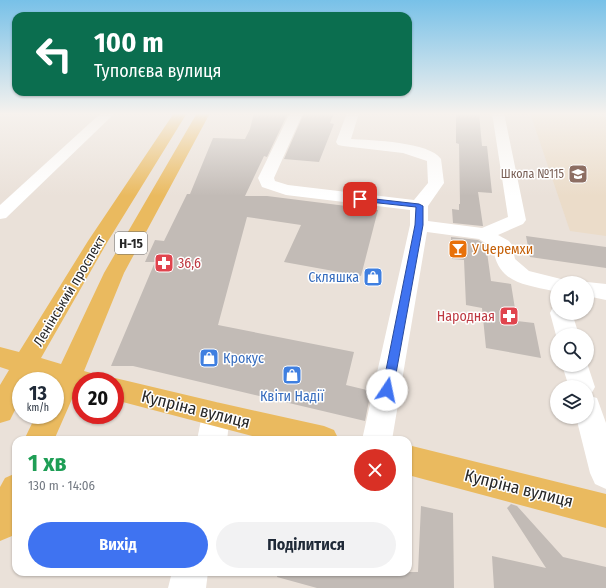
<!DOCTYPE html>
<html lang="uk">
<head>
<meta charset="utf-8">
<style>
	:root { --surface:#fff; --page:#f2f2f3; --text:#1f2937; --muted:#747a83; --accent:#3f73f1 }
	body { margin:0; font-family:"Fira Sans Condensed",sans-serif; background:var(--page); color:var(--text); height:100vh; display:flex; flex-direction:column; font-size:15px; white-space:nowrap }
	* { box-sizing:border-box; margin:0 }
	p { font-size:13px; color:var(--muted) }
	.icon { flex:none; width:22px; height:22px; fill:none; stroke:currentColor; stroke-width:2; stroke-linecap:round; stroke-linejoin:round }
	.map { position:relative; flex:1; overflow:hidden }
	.sheet { position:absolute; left:12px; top:436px; width:400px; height:140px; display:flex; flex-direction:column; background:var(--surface); border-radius:12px; box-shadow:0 1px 3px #0004 }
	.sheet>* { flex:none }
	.banner { position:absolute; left:12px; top:12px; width:400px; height:84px; border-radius:12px; box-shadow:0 1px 3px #0004; background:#0b6e4f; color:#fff; overflow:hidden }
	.fabs { position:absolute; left:550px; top:276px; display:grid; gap:8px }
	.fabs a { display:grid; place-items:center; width:44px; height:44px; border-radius:50%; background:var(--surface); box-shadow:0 1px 3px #0004; font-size:20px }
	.speed { position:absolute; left:12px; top:372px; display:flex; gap:8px; font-size:20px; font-weight:700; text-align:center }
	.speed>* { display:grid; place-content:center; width:52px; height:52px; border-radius:50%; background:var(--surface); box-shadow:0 1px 3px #0004; line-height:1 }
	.speed small { font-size:10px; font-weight:400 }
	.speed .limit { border:6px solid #d22; background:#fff; color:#111 }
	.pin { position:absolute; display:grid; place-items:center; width:34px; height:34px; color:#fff; margin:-17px; border-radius:8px; box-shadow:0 2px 6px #0006 }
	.me { position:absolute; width:44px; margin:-22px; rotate:11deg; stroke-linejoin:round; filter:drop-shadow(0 0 3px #0008) }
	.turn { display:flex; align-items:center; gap:14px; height:84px; padding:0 16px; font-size:18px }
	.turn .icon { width:52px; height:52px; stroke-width:2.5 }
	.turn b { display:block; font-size:28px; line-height:34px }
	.round { display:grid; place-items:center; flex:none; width:42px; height:42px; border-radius:21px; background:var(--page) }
	.headline { display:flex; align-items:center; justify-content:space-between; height:68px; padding:0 16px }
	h1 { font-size:24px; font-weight:700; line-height:30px; color:#1e9e55 }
	.primary-button { display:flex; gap:8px; margin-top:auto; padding:8px 16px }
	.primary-button a { flex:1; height:46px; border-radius:24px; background:var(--accent); color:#fff; font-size:16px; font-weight:700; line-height:46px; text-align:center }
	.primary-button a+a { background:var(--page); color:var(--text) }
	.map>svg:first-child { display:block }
</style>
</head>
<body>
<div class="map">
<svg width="606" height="588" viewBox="0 0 606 588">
	<rect width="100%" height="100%" fill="#eae1d9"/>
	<path fill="#ebdcc9" d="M530 113H569L606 117V236L570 231Z"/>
	<g fill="#c2bbb6">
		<path d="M254 113H288L267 157 264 156 245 196H267L378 210 361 276 284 262 301 225 247 217 218 325 354 352 346 385 371 391 365 421 133 366H111L155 262H145L155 240 164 241 187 194H190L213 138 245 139 250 129Z"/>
		<path d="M304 113H334L330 123 334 124 319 162 284 159Z"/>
		<path d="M456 113H479L482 146H487L492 193 478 192 483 226H482L453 223 452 209 459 210V204H460L459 144 456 143Z"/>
		<path d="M526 236 606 247V268L530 257Z"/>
		<path d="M451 237 478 240 486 245 491 281 511 284 517 321 534 323 541 358 486 348 482 308 466 305 464 260 452 259Z"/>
		<path d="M511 504 517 506 563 557 606 567V588H494L492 556 546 568 507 508Z"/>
		<path d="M421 506 453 513 454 588H317L277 577 278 572H418Z"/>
	</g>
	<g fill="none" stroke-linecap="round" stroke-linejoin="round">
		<g fill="#fff" fill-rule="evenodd">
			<path d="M101 113H115L6 218 0 219V205Z"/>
			<path d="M290 113H303L274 178 275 181 288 185 414 200 428 183 427 161 403 153 343 146 338 145 336 142 347 113H359L351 139C371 140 430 142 441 159L444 183 428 206V221L482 228 508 217 492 113H504L526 220 523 224 498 235 509 241 512 245 515 259 529 271 561 279 563 283H557V290L553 291C523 284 498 283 493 248L479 239 427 232 392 440H362L410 225V210L286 195 262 187 258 178Z"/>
			<path d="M587 282 606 284V300L587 296V283H582Z"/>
			<path d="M557 306V313H572L579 335H557V339L550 313 553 307Z"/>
			<path d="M587 363 595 387 590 396 597 398 606 423V489L595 484 590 473 576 417H587V387H569L562 365H587Z"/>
			<path d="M216 402 226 406 230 415 227 440H197L202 415 206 406Z"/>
			<path d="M172 572H208L206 588H168Z"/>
		</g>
		<g fill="#eaba5f" fill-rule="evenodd">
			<path d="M174 113H187L108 241 41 358 61 364 104 273 197 113H210L124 273 84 371 91 373 95 381H81V392L76 390 54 440H24L36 415H55V381H46L31 377 29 381H21V398L10 420 0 423V385L9 370 0 367V347L19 352 88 241Z"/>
			<path d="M115 378 216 402 324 426 334 430 339 440H267L115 400V381H105Z"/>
			<path d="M408 445 606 494V528L408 475Z"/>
			<path d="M16 473V527L12 536 0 541V487L5 478Z"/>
		</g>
	</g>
	<linearGradient id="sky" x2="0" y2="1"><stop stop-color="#78c1e8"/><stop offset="0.58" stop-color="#f6f2ee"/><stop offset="1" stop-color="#f6f2ee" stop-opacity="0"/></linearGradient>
	<rect width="606" height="196" fill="url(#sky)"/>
	<path fill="#3f73f1" stroke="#294b9d" d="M357 197 419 204 423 206V225L393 390 391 393 387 395 383 393 382 390 415 225 416 207 360 201 357 200Z"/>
	<defs>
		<symbol id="school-square" viewBox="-11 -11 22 22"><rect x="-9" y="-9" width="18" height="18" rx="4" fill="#8d6e63" stroke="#fff"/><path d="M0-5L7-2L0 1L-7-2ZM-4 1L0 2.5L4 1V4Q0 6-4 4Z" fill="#fff"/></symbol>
		<symbol id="bar-square" viewBox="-11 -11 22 22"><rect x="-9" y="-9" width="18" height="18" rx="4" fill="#e8710a" stroke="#fff"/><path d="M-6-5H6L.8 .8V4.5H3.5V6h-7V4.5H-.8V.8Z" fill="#fff"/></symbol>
		<symbol id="pharmacy-square" viewBox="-11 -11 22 22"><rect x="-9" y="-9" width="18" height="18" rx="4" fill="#e0444e" stroke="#fff"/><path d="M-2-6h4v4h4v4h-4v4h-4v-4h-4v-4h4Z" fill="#fff"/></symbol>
		<symbol id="shop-square" viewBox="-11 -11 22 22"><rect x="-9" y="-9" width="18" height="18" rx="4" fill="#3f7fe0" stroke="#fff"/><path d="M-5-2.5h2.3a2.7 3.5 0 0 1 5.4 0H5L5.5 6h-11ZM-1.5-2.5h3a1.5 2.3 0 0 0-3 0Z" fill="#fff"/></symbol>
	</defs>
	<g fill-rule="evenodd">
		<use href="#school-square" x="567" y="163" width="22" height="22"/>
		<use href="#bar-square" x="447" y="238" width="22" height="22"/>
		<use href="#pharmacy-square" x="153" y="252" width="22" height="22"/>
		<use href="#shop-square" x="362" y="266" width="22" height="22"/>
		<use href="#pharmacy-square" x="498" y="305" width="22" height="22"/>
		<use href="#shop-square" x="198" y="347" width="22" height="22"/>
		<use href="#shop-square" x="281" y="364" width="22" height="22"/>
	</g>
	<g text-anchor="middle" stroke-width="3" stroke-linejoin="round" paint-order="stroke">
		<g font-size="12" fill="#785e54" stroke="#fff" text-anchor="end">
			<text x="564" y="178">Школа №115</text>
		</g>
		<rect fill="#fff" stroke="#686868" stroke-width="1" x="115" y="232" width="32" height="22" rx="3"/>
		<g font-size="13" font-weight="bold" fill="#282828">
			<text x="131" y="248">Н-15</text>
		</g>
		<g font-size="14" fill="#c56008" stroke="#fff" text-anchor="start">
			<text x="472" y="254">У Черемхи</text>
		</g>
		<g font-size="14" fill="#be3a42" stroke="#fff" text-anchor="start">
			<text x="178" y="268">36,6</text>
			<text x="495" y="321" text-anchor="end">Народная</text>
		</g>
		<g font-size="14" fill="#366cbe" stroke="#fff" text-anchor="end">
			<text x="359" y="282">Скляшка</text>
			<text x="223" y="363" text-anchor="start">Крокус</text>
			<text x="292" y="401" text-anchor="middle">Квіти Надії</text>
		</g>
		<g font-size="14" fill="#282828" stroke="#fff">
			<text transform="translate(69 291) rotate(-59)" y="5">Ленінський проспект</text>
		</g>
		<g font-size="17" fill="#282828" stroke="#fff">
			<text transform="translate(196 409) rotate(14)" y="6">Купріна вулиця</text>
			<text transform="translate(519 488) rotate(14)" y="6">Купріна вулиця</text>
		</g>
	</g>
</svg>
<div class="fabs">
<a><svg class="icon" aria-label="sound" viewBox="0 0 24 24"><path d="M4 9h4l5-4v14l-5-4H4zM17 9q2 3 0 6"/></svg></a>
<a><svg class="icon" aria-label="search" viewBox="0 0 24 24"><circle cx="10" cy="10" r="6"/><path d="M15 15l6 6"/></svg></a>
<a><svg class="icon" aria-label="layers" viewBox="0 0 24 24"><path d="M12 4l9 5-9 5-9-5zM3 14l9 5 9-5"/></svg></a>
</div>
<div class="speed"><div>13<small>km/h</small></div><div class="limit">20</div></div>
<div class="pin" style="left:360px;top:199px;background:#d93025"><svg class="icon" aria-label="arrive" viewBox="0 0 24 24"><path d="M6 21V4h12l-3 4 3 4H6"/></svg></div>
<svg class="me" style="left:387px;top:390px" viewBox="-20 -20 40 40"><circle r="19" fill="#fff"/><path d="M0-13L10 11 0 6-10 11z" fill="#3f73f1"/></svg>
<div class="banner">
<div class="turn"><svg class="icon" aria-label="left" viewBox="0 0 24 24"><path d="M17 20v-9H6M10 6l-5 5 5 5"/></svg><div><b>100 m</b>Туполєва вулиця</div></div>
</div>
<section class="sheet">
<div class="headline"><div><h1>1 хв</h1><p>130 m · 14:06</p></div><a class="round" style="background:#d93025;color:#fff"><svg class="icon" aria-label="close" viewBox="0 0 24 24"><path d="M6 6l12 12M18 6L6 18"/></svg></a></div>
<div class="primary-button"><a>Вихід</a><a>Поділитися</a></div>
</section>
</div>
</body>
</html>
